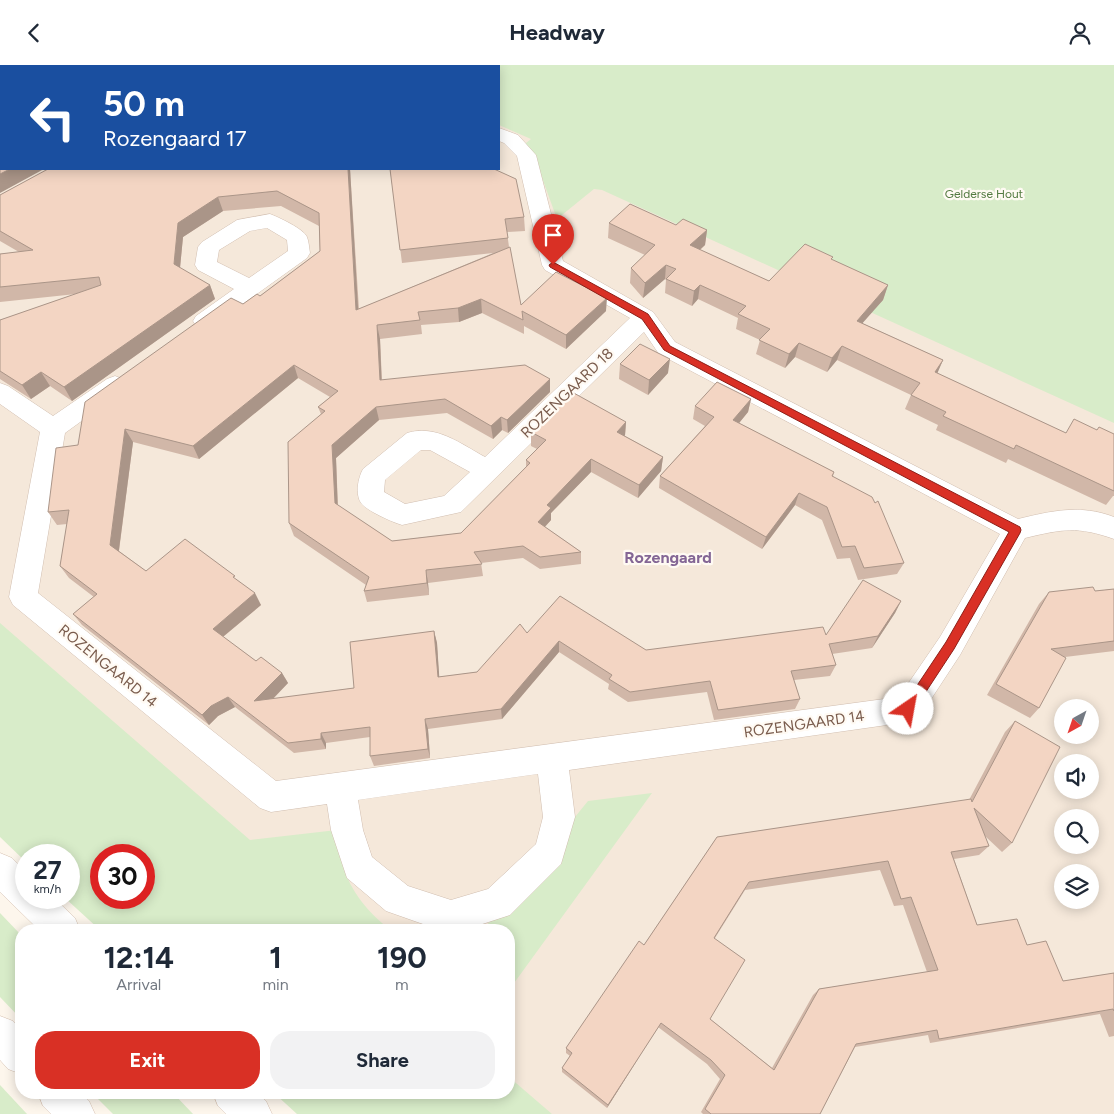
<!DOCTYPE html>
<html lang="en">
<head>
<meta charset="utf-8">
<style>
	:root { --surface:#fff; --page:#f2f2f3; --text:#1f2937; --muted:#747a83; --accent:#d93025 }
	body { margin:0; font-family:Figtree,sans-serif; background:var(--page); color:var(--text); height:100vh; display:flex; flex-direction:column; font-size:19px; white-space:nowrap }
	* { box-sizing:border-box; margin:0 }
	p { font-size:16px; color:var(--muted) }
	.icon { flex:none; width:28px; height:28px; fill:none; stroke:currentColor; stroke-width:2; stroke-linecap:round; stroke-linejoin:round }
	.map { position:relative; flex:1; overflow:hidden }
	.details { position:absolute; left:15px; top:859px; width:500px; height:175px; display:flex; flex-direction:column; background:var(--surface); border-radius:20px; box-shadow:0 2px 12px #0003 }
	.details>* { flex:none }
	.hud { position:absolute; left:0px; top:0px; width:500px; height:105px; box-shadow:0 2px 12px #0003; background:#1a4fa0; color:#fff; overflow:hidden }
	.needle { width:32px; rotate:220deg }
	.controls { position:absolute; left:1054px; top:634px; display:grid; gap:10px }
	.controls a { display:grid; place-items:center; width:45px; height:45px; border-radius:50%; background:var(--surface); box-shadow:0 2px 12px #0003; font-size:25px }
	.speed { position:absolute; left:15px; top:779px; display:flex; gap:10px; font-size:25px; font-weight:700; text-align:center }
	.speed>* { display:grid; place-content:center; width:65px; height:65px; border-radius:50%; background:var(--surface); box-shadow:0 2px 12px #0003; line-height:1 }
	.speed small { font-size:12px; font-weight:400 }
	.speed .limit { border:8px solid #d22; background:#fff; color:#111 }
	.pin { position:absolute; display:grid; place-items:center; width:42px; height:42px; color:#fff; margin:-51px -21px; border-radius:50% 50% 50% 0; rotate:-45deg; box-shadow:0 0 5px #0007 }
	.pin .icon { rotate:45deg }
	.me { position:absolute; width:55px; margin:-28px; rotate:33deg; stroke-linejoin:round; filter:drop-shadow(0 0 4px #0008) }
	.turn { display:flex; align-items:center; gap:18px; height:105px; padding:0 20px; font-size:22px }
	.turn .icon { width:65px; height:65px; stroke-width:2.5 }
	.turn b { display:block; font-size:35px; line-height:42px }
	.eta { display:flex; justify-content:space-evenly; align-items:center; height:85px; text-align:center }
	.eta b { font-size:30px; font-weight:700; line-height:35px }
	.cta { display:flex; gap:10px; margin-top:auto; padding:10px 20px }
	.cta a { flex:1; height:58px; border-radius:20px; background:var(--accent); color:#fff; font-size:20px; font-weight:700; line-height:58px; text-align:center }
	.cta a+a { background:var(--page); color:var(--text) }
	header { display:flex; justify-content:space-between; align-items:center; height:65px; padding:0 20px; background:var(--surface); font-size:22px; font-weight:700 }
	.map>svg:first-child { display:block }
</style>
</head>
<body>
<header><svg class="icon" aria-label="back" viewBox="0 0 24 24"><path d="M15 5l-7 7 7 7"/></svg>Headway<svg class="icon" aria-label="person" viewBox="0 0 24 24"><circle cx="12" cy="8" r="4"/><path d="M4 21q1-7 8-7t8 7"/></svg></header>
<div class="map">
<svg width="1114" height="1049" viewBox="0 0 1114 1049">
	<rect width="100%" height="100%" fill="#fdf6ec"/>
	<path fill="#f5e8da" fill-rule="evenodd" d="M499 35 1114 330V1049H408L509 1028V865H219L0 651V59L1 104H499ZM1062 642H1090V670H1062ZM1062 698H1090V725H1062ZM1062 752H1090V780H1062ZM1062 808H1090V835H1062Z"/>
	<g fill="#d8ecc9" fill-rule="evenodd">
		<path d="M367 0H1114V358L602 125 594 124 557 154 537 99 516 86 531 74 499 60V1Z"/>
		<path d="M0 558 250 775 337 765C339 776 340 789 343 800 350 826 369 849 391 865H100L65 833 69 832V790H26V797L0 772ZM101 790H144V832H101Z"/>
		<path d="M652 728 509 925V865H483L588 736Z"/>
		<path d="M0 848 21 870V954L0 932Z"/>
		<path d="M509 1012 552 1049H297L274 1028H509Z"/>
		<path d="M0 1020 27 1049H0Z"/>
		<path d="M92 1028H173L193 1049H113Z"/>
	</g>
	<g fill="none" stroke-linecap="round" stroke-linejoin="round">
		<defs>
			<g id="minor">
				<path d="M499 63 518 70 536 90 563 196 653 247 675 277 1018 454C1051 446 1081 439 1114 452V474C1077 461 1063 464 1025 473L960 590 918 654 908 657 569 705 575 752 561 799 510 850 464 865H440L386 846 347 813 331 765 327 739 271 747 260 743 13 540 9 532 40 367 0 339V318L8 321 53 351 107 314 115 311 123 314 127 320 123 326 65 368 38 528 276 716 899 632 940 572 1000 469 659 289 644 267 461 447 402 460C392 457 367 446 361 438 355 429 358 413 363 404L407 368C436 359 461 379 485 392L630 253 545 205 542 200 517 91 504 78 499 76ZM421 385H430L470 407 444 431 405 439 384 427 385 415ZM538 709 543 752 536 779 488 824 451 835 408 821 372 792 363 765 358 735Z"/>
				<path d="M270 149C278 152 304 164 307 172 309 177 309 183 310 188L307 193 212 261 204 264 196 261 193 256 196 251 234 224 198 205 195 200 198 182 202 177 237 155ZM267 163 287 175 288 186 249 213 217 197 219 185 250 166Z"/>
			</g>
			<g id="secondary">
				<path d="M0 788 12 793 26 807V832H53L75 853 80 865H39L0 827Z"/>
				<path d="M0 951 13 956 21 965V1009L8 1004 0 995Z"/>
				<path d="M38 1028H81L89 1036 95 1049H51L43 1041Z"/>
				<path d="M213 1028H257L266 1036 272 1049H226L218 1041Z"/>
			</g>
		</defs>
		<use href="#minor" stroke="#d1beb0" stroke-width="1"/>
		<use href="#secondary" stroke="#d6c0b0" stroke-width="1"/>
		<use href="#minor" fill="#fff" fill-rule="evenodd"/>
		<use href="#secondary" fill="#fff" fill-rule="evenodd"/>
	</g>
	<g fill="#d1b7a8" fill-rule="evenodd">
		<path d="M48 104H350L359 244 493 188 402 198 390 104 524 152 525 166 507 167 509 182 521 240 606 246 566 284 524 261V269L482 248 459 257 421 260 422 269 380 274 382 315 550 314V327L508 368 502 365 493 374 447 348 379 355 336 393 338 441 392 476 461 468 526 402V395L537 384 531 381V367L626 357 625 371 663 392 661 406 638 433 591 407 551 448V455L545 462 581 487V499L540 504 523 493 481 498 483 511 428 518 429 530 367 537 364 526 366 520 294 471 289 458 321 349 318 342 330 332 298 313 199 394 133 377 119 486 146 506 237 515 261 540 223 572 256 596 282 608 288 618 273 634 354 623 434 566 437 578 439 612 477 607 527 568 646 585 826 570 901 536 895 548 872 583 832 589 836 600 830 611 794 615 800 634 795 644 714 655 707 627 628 637 608 624 609 619 559 587 502 654 428 664 430 693 374 701 370 691V672L326 678V684L294 688 235 642 218 651 209 660 82 560 73 549 94 532 69 513 60 501 67 459 57 460 48 447 78 380 243 239 260 231 320 186 319 161 281 141 223 146 183 172 180 203 210 220 215 234 72 336 50 321 31 334 0 314V255L76 229 0 237V189L19 187 0 176V130Z"/>
		<path d="M609 158 676 160 707 165 705 180 700 185 769 216 832 195 888 220 883 235 862 258 943 295 937 308 1066 368 1097 365 1114 369V431H1113L1106 440 1008 394 1006 398 936 365 938 360 905 344 911 330 837 295 827 307 795 292 785 303 756 289 760 275 736 264 738 253 698 234 692 241 665 228 666 215 665 214 643 233 630 218 631 203 645 190 608 173Z"/>
		<path d="M620 299 668 308 648 330 619 314Z"/>
		<path d="M751 334 748 347 739 358 834 407 833 411 904 498 897 509 858 515 850 493 837 494 822 455 795 440 762 484 659 423 660 411 705 361 693 354 695 341Z"/>
		<path d="M1114 524V586L1065 592 1039 643 1030 653 987 630 1039 539 1049 527 1095 526Z"/>
		<path d="M1015 656 1012 778 1002 787 985 771 989 781 979 790 954 794 977 860 1027 880 1063 916 1114 908V971L1109 972 1100 949 930 978 928 970 855 982 820 1049H703L701 1047 720 1014 707 999 658 962 607 1043 562 1007V1003L570 991 566 988V983L644 880 717 772 969 735 1005 667ZM880 805 894 841 903 840 927 907 819 924 813 930 772 1003 710 954 715 873 745 825Z"/>
	</g>
	<g fill="#aa9588">
		<path d="M306 0H332L330 1H304Z"/>
		<path d="M10 104H44L0 128V109Z"/>
		<path d="M348 104H350L359 259 356 245Z"/>
		<path d="M218 132 223 146 183 172 179 213 174 199 178 158Z"/>
		<path d="M707 165 705 180 688 195 690 180Z"/>
		<path d="M666 200 665 214 643 233 645 218Z"/>
		<path d="M210 220 215 234 72 336 64 322Z"/>
		<path d="M700 220 698 234 692 241 694 226Z"/>
		<path d="M888 220 883 235 852 270 857 256Z"/>
		<path d="M607 233 606 246 566 284V270Z"/>
		<path d="M481 234 482 248 459 257 458 243Z"/>
		<path d="M377 260 380 274 382 328 380 315Z"/>
		<path d="M799 278 795 292 785 303 789 289Z"/>
		<path d="M842 281 837 295 827 307 832 293Z"/>
		<path d="M670 294 668 308 648 330 649 315Z"/>
		<path d="M943 295 937 309 935 307Z"/>
		<path d="M294 300 298 313 199 394 193 381Z"/>
		<path d="M41 307 50 321 31 334 22 320Z"/>
		<path d="M550 314V327L508 368 507 355Z"/>
		<path d="M751 334 748 347 731 368 733 355Z"/>
		<path d="M376 342 379 355 336 393 338 451 335 438 332 380Z"/>
		<path d="M501 352 502 365 493 374 491 361Z"/>
		<path d="M626 357 625 370 616 380 617 367Z"/>
		<path d="M125 364 133 377 118 492 110 480Z"/>
		<path d="M663 392 661 406 638 433 639 420Z"/>
		<path d="M591 394V407L551 448V455L538 469V457L547 440Z"/>
		<path d="M799 428 795 440 762 484 766 472Z"/>
		<path d="M426 505 428 518 429 530 427 518Z"/>
		<path d="M255 528 261 540 219 575 213 564Z"/>
		<path d="M901 536 895 548 872 583 878 571Z"/>
		<path d="M434 566 437 578 440 623 438 612Z"/>
		<path d="M559 576V587L502 654 501 644Z"/>
		<path d="M282 608 288 618 260 647 254 636Z"/>
		<path d="M228 632 235 642 218 651 209 660 202 650 211 641Z"/>
		<path d="M425 654 428 664 430 693 428 684Z"/>
		<path d="M321 668 326 678V684L321 674Z"/>
		<path d="M661 958 658 962 607 1043 608 1040Z"/>
	</g>
	<g fill="#f3d5c3" stroke="#aa9588" fill-rule="evenodd">
		<path d="M149 0H306L304 1H149Z"/>
		<path d="M1 73V104H10L0 109V74Z"/>
		<path d="M48 104H348L356 245 510 182 521 240 556 207 607 233 566 270 522 246 523 255 481 234 458 243 418 247 420 255 377 260 380 315 525 300 550 314 507 355 501 352 491 361 445 334 376 342 332 380 335 438 392 476 461 468 530 398 526 395 546 375 531 367 572 327 626 357 617 367 663 392 639 420 591 394 547 440 551 443 538 457 581 487 540 492 523 481 474 487 482 499 426 505 427 518 364 526 369 512 289 458 288 377 325 346 318 342 338 326 294 300 193 381 125 364 110 480 146 506 185 474 235 511 233 512 255 528 213 564 256 596 261 592 282 608 254 636 354 623 350 577 434 566 438 612 477 607 520 559 527 568 560 531 646 585 823 562 826 570 863 515 901 536 878 571 829 579 836 600 791 606 800 634 718 645 710 616 630 627 609 614 612 610 559 576 501 644 425 654 428 684 370 691V662L321 668V674L288 678 228 632 211 641 202 650 73 549 97 529 60 501 69 445 48 447 56 383 78 380 85 337 231 233 243 239 257 229 260 231 320 186 319 148 277 126 218 132 178 158 174 199 210 220 64 322 41 307 22 320 0 306V255L101 220 99 212 0 222V189L33 185 0 166V130Z"/>
		<path d="M390 104H494L516 114 524 152 505 154 508 173 400 185Z"/>
		<path d="M630 139 676 160 683 154 707 165 690 180 769 216 805 179 833 192 831 194 888 220 857 256 943 295 935 307 1066 368 1074 354 1097 365 1099 362 1114 369V426L1016 380 1014 384 943 351 946 347 911 330 920 318 842 281 832 293 799 278 789 289 759 275 770 264 738 249 746 241 700 220 694 226 666 214 676 204 666 200 645 218 631 203 655 180 609 158Z"/>
		<path d="M640 279 670 294 649 315 620 299Z"/>
		<path d="M717 317 751 334 733 355 834 407 832 411 872 432 875 438 878 436 904 498 864 503 855 481 842 482 827 442 799 428 766 472 660 411 714 352 695 341Z"/>
		<path d="M1093 522 1095 526 1114 524V576L1051 584 1066 593 1039 643 996 619 1049 527Z"/>
		<path d="M1015 656 1060 682 1012 778 974 743 989 781 951 787 977 860 1017 854 1027 880 1046 876 1063 916 1114 908V946L1113 944 939 974 937 965 856 979 820 1049H711L705 1044 725 1010 711 995 661 958 608 1040 562 1003 572 988 566 983 639 876 644 880 717 772 971 734 972 737ZM888 796 901 834 911 832 938 905 819 924 774 1005 710 954 745 895 714 873 749 817Z"/>
	</g>
	<path fill="#d93025" stroke="#8d1f18" d="M553 197 648 249 670 281 1020 462 1021 465 1020 468 954 584 912 648 908 649 904 648 902 644 904 640 946 577 1009 467 664 285 642 254 550 202 549 200Z"/>
	<g text-anchor="middle" stroke-width="4.5" stroke-linejoin="round" paint-order="stroke">
		<g font-size="12" fill="#537a41" stroke="#fffaf3">
			<text x="984" y="133">Gelderse Hout</text>
		</g>
		<g font-size="15" fill="#7a5c4d" stroke="#fffaf3">
			<text transform="translate(567 328) rotate(-44)" y="5">ROZENGAARD 18</text>
			<text transform="translate(108 601) rotate(39)" y="5">ROZENGAARD 14</text>
			<text transform="translate(804 659) rotate(-8)" y="5">ROZENGAARD 14</text>
		</g>
		<g font-size="16" font-weight="bold" fill="#846695" stroke="#fffaf3">
			<text x="668" y="498">Rozengaard</text>
		</g>
	</g>
</svg>
<div class="controls">
<a><svg class="needle" viewBox="-14 -14 28 28"><path d="M0-13l5 13h-10z" fill="#e53935"/><path d="M0 13l5-13h-10z" fill="#747a83"/></svg></a>
<a><svg class="icon" aria-label="sound" viewBox="0 0 24 24"><path d="M4 9h4l5-4v14l-5-4H4zM17 9q2 3 0 6"/></svg></a>
<a><svg class="icon" aria-label="search" viewBox="0 0 24 24"><circle cx="10" cy="10" r="6"/><path d="M15 15l6 6"/></svg></a>
<a><svg class="icon" aria-label="layers" viewBox="0 0 24 24"><path d="M12 4l9 5-9 5-9-5zM3 14l9 5 9-5"/></svg></a>
</div>
<div class="speed"><div>27<small>km/h</small></div><div class="limit">30</div></div>
<div class="pin" style="left:553px;top:200px;background:#d93025"><svg class="icon" aria-label="arrive" viewBox="0 0 24 24"><path d="M6 21V4h12l-3 4 3 4H6"/></svg></div>
<svg class="me" style="left:908px;top:644px" viewBox="-20 -20 40 40"><circle r="19" fill="#fff"/><path d="M0-13L10 11 0 6-10 11z" fill="#d93025"/></svg>
<div class="hud">
<div class="turn"><svg class="icon" aria-label="left" viewBox="0 0 24 24"><path d="M17 20v-9H6M10 6l-5 5 5 5"/></svg><div><b>50 m</b>Rozengaard 17</div></div>
</div>
<section class="details">
<div class="eta">
<div><b>12:14</b><p>Arrival</p></div>
<div><b>1</b><p>min</p></div>
<div><b>190</b><p>m</p></div>
</div>
<div class="cta"><a>Exit</a><a>Share</a></div>
</section>
</div>
</body>
</html>
